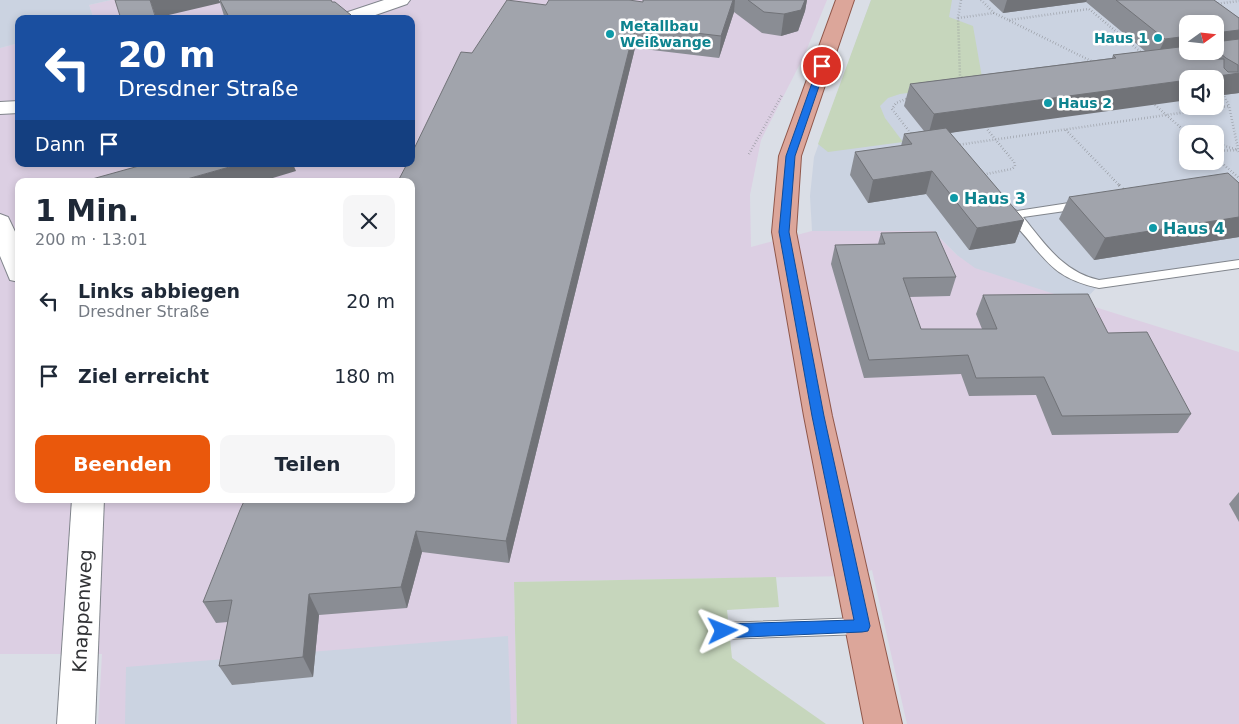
<!DOCTYPE html>
<html lang="de">
<head>
<meta charset="utf-8">
<style>
	:root { --surface:#fff; --page:#f6f6f7; --text:#1f2937; --muted:#747a83; --accent:#ea580c }
	body { margin:0; font-family:"DejaVu Sans",sans-serif; background:var(--page); color:var(--text); height:100vh; display:flex; flex-direction:column; font-size:19px; white-space:nowrap }
	* { box-sizing:border-box; margin:0 }
	p { font-size:16px; color:var(--muted) }
	.icon { flex:none; width:28px; height:28px; fill:none; stroke:currentColor; stroke-width:2; stroke-linecap:round; stroke-linejoin:round }
	.map { position:relative; flex:1; overflow:hidden }
	.sheet { position:absolute; left:15px; top:178px; width:400px; height:325px; display:flex; flex-direction:column; background:var(--surface); border-radius:10px; box-shadow:0 2px 8px #0003 }
	.sheet>* { flex:none }
	.top-card { position:absolute; left:15px; top:15px; width:400px; height:152px; border-radius:10px; box-shadow:0 2px 8px #0003; background:#1a4fa0; color:#fff; overflow:hidden }
	.needle { width:32px; rotate:75deg }
	.controls { position:absolute; left:1179px; top:15px; display:grid; gap:10px }
	.controls a { display:grid; place-items:center; width:45px; height:45px; border-radius:10px; background:var(--surface); box-shadow:0 2px 8px #0003; font-size:25px }
	.pin { position:absolute; display:grid; place-items:center; width:42px; height:42px; color:#fff; margin:-21px; border:2px solid #fff; border-radius:50%; box-shadow:0 1px 5px #0007 }
	.me { position:absolute; width:55px; margin:-28px; rotate:88deg; stroke-linejoin:round; filter:drop-shadow(0 0 4px #0008) }
	.turn { display:flex; align-items:center; gap:18px; height:105px; padding:0 20px; font-size:22px }
	.turn .icon { width:65px; height:65px; stroke-width:2.5 }
	.turn b { display:block; font-size:35px; line-height:42px }
	.then { display:flex; align-items:center; height:48px; padding:0 20px; background:#0003; gap:10px; font-size:19px }
	.round { display:grid; place-items:center; flex:none; width:52px; height:52px; border-radius:10px; background:var(--page) }
	.headline { display:flex; align-items:center; justify-content:space-between; height:85px; padding:0 20px }
	h1 { font-size:30px; font-weight:600; line-height:38px }
	.button { display:flex; gap:10px; margin-top:auto; padding:10px 20px }
	.button a { flex:1; height:58px; border-radius:10px; background:var(--accent); color:#fff; font-size:20px; font-weight:600; line-height:58px; text-align:center }
	.button a+a { background:var(--page); color:var(--text) }
	ul { padding:0; list-style:none }
	li { display:flex; align-items:center; gap:15px; height:75px; padding:0 20px }
	li div { flex:1 }
	li b { display:block; font-size:19px }
	li em { font-style:normal }
	.map>svg:first-child { display:block }
</style>
</head>
<body>
<div class="map">
<svg width="1239" height="724" viewBox="0 0 1239 724">
	<rect width="100%" height="100%" fill="#dadee6"/>
	<path fill="#dccfe3" fill-rule="evenodd" d="M111 0H827L804 56 761 140 750 195 751 247 812 231H933L957 255 1082 303 1239 352V724H907L872 570 852 576 514 582 517 724H98L102 654H0V48L19 43V164H411V19H94L89 5ZM19 181H411V499H19Z"/>
	<g fill="#cbd3e1" fill-rule="evenodd">
		<path d="M0 0H111L89 5 94 19H19V43L0 48Z"/>
		<path d="M871 0H1239V264L1100 284 1082 303 975 268 957 255 933 231H812L810 196 814 157ZM1188 24H1215V51H1188ZM1188 79H1215V106H1188ZM1188 134H1215V161H1188Z"/>
		<path d="M508 636 511 724H125L126 667Z"/>
	</g>
	<g fill="#c6d6bc">
		<path d="M871 0H952L949 17 973 26 983 83 900 94 888 98 880 106 885 118 903 142 828 152 818 144Z"/>
		<path d="M776 577 779 607 727 610 732 658 826 724H517L514 582Z"/>
	</g>
	<g fill="none" stroke-linecap="round" stroke-linejoin="round">
		<defs>
			<g id="lane">
				<path d="M1082 201 1088 205 1086 208 1023 217C1045 244 1063 272 1099 280L1239 260V268L1099 288C1063 280 1052 269 1030 242 1021 231 1012 222 1005 211L1011 207 1017 211Z"/>
				<path d="M862 618 868 620 871 626 868 632 862 634 723 639 717 637 714 631 717 625 723 623Z"/>
			</g>
			<g id="street">
				<path d="M384 0H410L407 4 364 19H337L339 15Z"/>
				<path d="M19 101V113L0 114V102Z"/>
				<path d="M0 214 8 217 19 240V282L10 280 0 256Z"/>
				<path d="M72 499H104L95 724H57Z"/>
			</g>
			<path id="primary" d="M836 0H854L801 156 796 232 832 416 902 724H864L804 416 772 232 779 156Z"/>
		</defs>
		<use href="#lane" stroke="#81858c" stroke-width="2"/>
		<use href="#street" stroke="#81858c" stroke-width="2"/>
		<use href="#primary" stroke="#91574a" stroke-width="2"/>
		<g stroke="#8b8e94" stroke-width="2.5" stroke-dasharray="0.5 2.5" stroke-linecap="butt">
			<path d="M961 0 958 18 960 76 963 79"/>
			<path d="M981 0 994 13 1093 62"/>
			<path d="M1215 4 1239 1"/>
			<path d="M958 18 994 13"/>
			<path d="M1009 20 1089 9 1142 53"/>
			<path d="M1222 91 1229 106 1239 153"/>
			<path d="M906 99 896 103 892 109 912 135"/>
			<path d="M1155 105 1188 134"/>
			<path d="M1066 130 1120 186"/>
			<path d="M1215 143 1238 150"/>
			<path d="M957 145 1229 106"/>
			<path d="M1215 151 1238 150"/>
			<path d="M749 154 782 95"/>
			<path d="M1215 157 1239 178"/>
			<path d="M981 175 1012 169 1015 166 1014 162 986 128"/>
		</g>
		<path stroke="#8b8e94" stroke-width="3" stroke-dasharray="1 4" stroke-linecap="butt" d="M1119 185 1126 192"/>
		<use href="#lane" fill="#fff" fill-rule="evenodd"/>
		<use href="#street" fill="#fff" fill-rule="evenodd"/>
		<use href="#primary" fill="#dca69a" fill-rule="evenodd"/>
	</g>
	<g fill="#8a8d94" fill-rule="evenodd">
		<path d="M115 0 332 2 351 15 352 19H225L220 3Z"/>
		<path d="M643 0H807L805 11 798 31 781 36 762 33 734 12 719 58 635 48 509 563 422 552 407 608 319 615 313 677 232 685 219 666 228 622 216 623 203 602 472 53 546 5 643 2Z"/>
		<path d="M989 0H1214L1239 18V93L1215 96V79L950 133 1024 220 1015 243 969 250 926 194 868 203 850 175 855 152 901 146 904 134 924 131 904 106 910 84 1112 58 1113 55 1145 51 1086 2 1003 13ZM1215 24V51H1188Z"/>
		<path d="M1239 183V237L1094 260 1059 219 1069 197Z"/>
		<path d="M881 233 956 277 950 296 909 297 921 329H982L976 314 983 295 1108 333 1191 414 1178 433 1052 435 1036 395 969 396 961 374 864 378 831 264 835 245 878 244Z"/>
		<path d="M1239 492V522L1229 504Z"/>
	</g>
	<g fill="#717378">
		<path d="M150 0H219L220 3 156 18Z"/>
		<path d="M733 0H735L734 12 719 58 721 36Z"/>
		<path d="M804 0H807L805 11 798 31 781 36 784 14Z"/>
		<path d="M1007 0H1087L1086 2 1003 13Z"/>
		<path d="M351 15 352 19H341Z"/>
		<path d="M635 26V48L509 563 506 541Z"/>
		<path d="M1239 30V50L1215 49V33Z"/>
		<path d="M1188 36V51H1205L1203 54 1155 60 1165 39Z"/>
		<path d="M1239 73V93L1215 96V79H1198Z"/>
		<path d="M1188 80V100L928 136 934 114Z"/>
		<path d="M240 164H293L296 171 263 181H180Z"/>
		<path d="M932 171 926 194 868 203 873 180Z"/>
		<path d="M1239 217V237L1094 260 1105 238Z"/>
		<path d="M1024 220 1015 243 969 250 977 228Z"/>
		<path d="M416 531 422 552 407 608 401 587Z"/>
		<path d="M309 594 319 615 313 677 303 657Z"/>
	</g>
	<g fill="#a1a4ac" stroke="#717378">
		<path d="M115 0H150L156 19H121Z"/>
		<path d="M220 0H331L332 2H335L351 15 341 19H230Z"/>
		<path d="M507 0 546 5 549 0H629L643 2V0H733L721 36 635 26 506 541 416 531 401 587 309 594 303 657 219 666 232 600 203 602 240 510 245 499H411V181H398L407 164H411V155L461 52 472 53Z"/>
		<path d="M748 0H805L801 10 784 14 764 12Z"/>
		<path d="M1116 0H1214L1239 18V30L1215 33V24H1188V36L1165 39Z"/>
		<path d="M1239 39V73L1198 79H1188V80L934 114 910 84 1116 58 1113 55 1188 46V51H1202L1211 59H1224V68L1228 72H1238V65L1226 58 1215 49V42Z"/>
		<path d="M946 128 1024 220 977 228 932 171 873 180 855 152 912 144 904 134Z"/>
		<path d="M146 164H240L180 181H85Z"/>
		<path d="M1228 173 1239 183V217L1105 238 1069 197Z"/>
		<path d="M936 232 956 277 903 278 921 329H997L983 295 1088 294 1108 333 1147 332 1191 414 1062 416 1044 377 976 378 968 355 869 360 835 245 885 244 881 233Z"/>
	</g>
	<path fill="#1a73e8" stroke="#114b97" d="M822 63 826 66 795 156 789 232 824 416 870 626 868 631 862 632 723 638 718 636 716 631 718 626 723 624 854 620 812 416 779 232 786 156 818 66Z"/>
	<g fill="#0f9aa8" stroke="#fff" stroke-width="2">
		<circle cx="610" cy="34" r="5"/>
		<circle cx="1158" cy="38" r="5"/>
		<circle cx="1048" cy="103" r="5"/>
		<circle cx="954" cy="198" r="5"/>
		<circle cx="1153" cy="228" r="5"/>
	</g>
	<g text-anchor="middle" stroke-width="5" stroke-linejoin="round" paint-order="stroke">
		<g font-size="14" font-weight="bold" fill="#0d838f" stroke="#fff" text-anchor="start">
			<text x="620" y="31">Metallbau<tspan x="620" dy="16">Weißwange</tspan></text>
			<text x="1148" y="43" text-anchor="end">Haus 1</text>
			<text x="1058" y="108">Haus 2</text>
		</g>
		<g font-size="16" font-weight="bold" fill="#0d838f" stroke="#fff" text-anchor="start">
			<text x="964" y="204">Haus 3</text>
			<text x="1163" y="234">Haus 4</text>
		</g>
		<g font-size="19" fill="#313235" stroke="#fff">
			<text transform="translate(82 611) rotate(-87)" y="7">Knappenweg</text>
		</g>
	</g>
</svg>
<div class="controls">
<a><svg class="needle" viewBox="-14 -14 28 28"><path d="M0-13l5 13h-10z" fill="#e53935"/><path d="M0 13l5-13h-10z" fill="#747a83"/></svg></a>
<a><svg class="icon" aria-label="sound" viewBox="0 0 24 24"><path d="M4 9h4l5-4v14l-5-4H4zM17 9q2 3 0 6"/></svg></a>
<a><svg class="icon" aria-label="search" viewBox="0 0 24 24"><circle cx="10" cy="10" r="6"/><path d="M15 15l6 6"/></svg></a>
</div>
<div class="pin" style="left:822px;top:66px;background:#d93025"><svg class="icon" aria-label="arrive" viewBox="0 0 24 24"><path d="M6 21V4h12l-3 4 3 4H6"/></svg></div>
<svg class="me" style="left:723px;top:631px" viewBox="-20 -20 40 40"><path d="M0-17L14 15 0 8-14 15z" fill="#1a73e8" stroke="#fff" stroke-width="4"/></svg>
<div class="top-card">
<div class="turn"><svg class="icon" aria-label="left" viewBox="0 0 24 24"><path d="M17 20v-9H6M10 6l-5 5 5 5"/></svg><div><b>20 m</b>Dresdner Straße</div></div>
<div class="then">Dann<svg class="icon" aria-label="arrive" viewBox="0 0 24 24"><path d="M6 21V4h12l-3 4 3 4H6"/></svg></div>
</div>
<section class="sheet">
<div class="headline"><div><h1>1 Min.</h1><p>200 m · 13:01</p></div><a class="round"><svg class="icon" aria-label="close" viewBox="0 0 24 24"><path d="M6 6l12 12M18 6L6 18"/></svg></a></div>
<ul>
<li><svg class="icon" aria-label="left" viewBox="0 0 24 24"><path d="M17 20v-9H6M10 6l-5 5 5 5"/></svg><div><b>Links abbiegen</b><p>Dresdner Straße</p></div><em>20 m</em></li>
<li><svg class="icon" aria-label="arrive" viewBox="0 0 24 24"><path d="M6 21V4h12l-3 4 3 4H6"/></svg><div><b>Ziel erreicht</b></div><em>180 m</em></li>
</ul>
<div class="button"><a>Beenden</a><a>Teilen</a></div>
</section>
</div>
</body>
</html>
